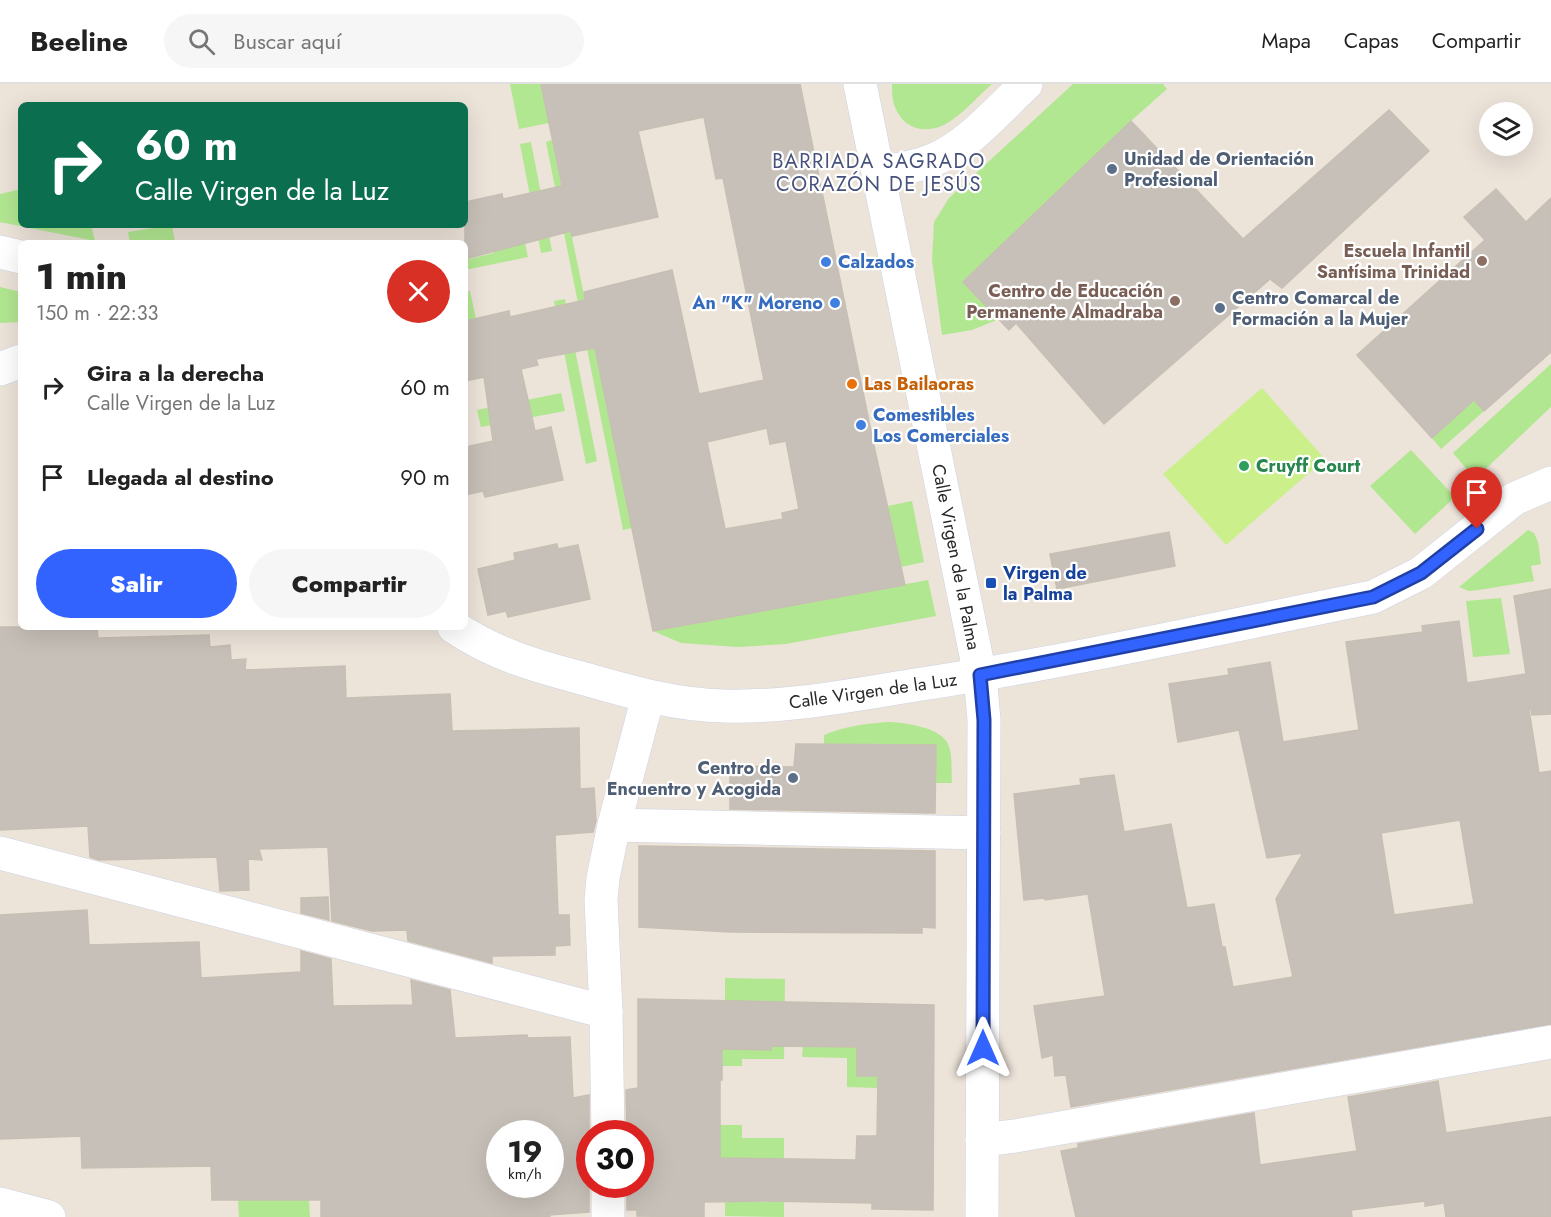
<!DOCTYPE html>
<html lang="es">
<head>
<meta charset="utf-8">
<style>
	:root { --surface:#fff; --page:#f6f6f6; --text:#222; --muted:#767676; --line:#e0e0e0; --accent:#3363ff }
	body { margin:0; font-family:Jost,sans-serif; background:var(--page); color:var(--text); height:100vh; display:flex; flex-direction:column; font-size:22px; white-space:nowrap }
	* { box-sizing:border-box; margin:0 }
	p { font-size:20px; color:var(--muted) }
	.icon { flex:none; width:33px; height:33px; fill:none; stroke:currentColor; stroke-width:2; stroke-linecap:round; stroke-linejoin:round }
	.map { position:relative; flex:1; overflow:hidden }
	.sheet { position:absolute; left:18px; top:156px; width:450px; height:390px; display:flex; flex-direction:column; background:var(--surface); border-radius:9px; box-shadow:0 6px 24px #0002 }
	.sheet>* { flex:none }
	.banner { position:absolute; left:18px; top:18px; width:450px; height:126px; border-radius:9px; box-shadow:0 6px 24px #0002; background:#0b6e4f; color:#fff; overflow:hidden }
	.buttons { position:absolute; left:1479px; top:18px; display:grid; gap:12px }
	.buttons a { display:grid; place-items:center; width:54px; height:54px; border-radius:50%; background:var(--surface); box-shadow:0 6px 24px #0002; font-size:30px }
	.speed { position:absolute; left:486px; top:1036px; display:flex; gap:12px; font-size:30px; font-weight:700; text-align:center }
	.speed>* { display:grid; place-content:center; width:78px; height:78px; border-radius:50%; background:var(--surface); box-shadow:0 6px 24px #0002; line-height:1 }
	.speed small { font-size:15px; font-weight:400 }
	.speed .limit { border:9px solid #d22; background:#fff; color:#111 }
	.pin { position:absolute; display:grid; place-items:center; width:51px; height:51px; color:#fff; margin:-62px -26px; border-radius:50% 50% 50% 0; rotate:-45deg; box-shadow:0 0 6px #0007 }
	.pin .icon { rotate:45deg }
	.me { position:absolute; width:66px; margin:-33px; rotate:0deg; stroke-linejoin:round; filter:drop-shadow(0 0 4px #0008) }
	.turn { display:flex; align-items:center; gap:21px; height:126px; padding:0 18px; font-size:27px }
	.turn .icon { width:78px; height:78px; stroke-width:2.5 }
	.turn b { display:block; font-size:42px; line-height:51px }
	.round { display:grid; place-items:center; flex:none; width:63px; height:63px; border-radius:32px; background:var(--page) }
	.overview { display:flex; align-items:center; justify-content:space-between; height:102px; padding:0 18px }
	h1 { font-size:36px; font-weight:800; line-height:45px }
	.action { display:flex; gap:12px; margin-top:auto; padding:12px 18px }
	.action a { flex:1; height:69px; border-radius:36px; background:var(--accent); color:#fff; font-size:24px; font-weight:800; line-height:69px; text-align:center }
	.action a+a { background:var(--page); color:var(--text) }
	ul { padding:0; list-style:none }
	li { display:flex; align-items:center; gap:18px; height:90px; padding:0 18px }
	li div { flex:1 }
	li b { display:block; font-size:22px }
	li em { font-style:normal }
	header { display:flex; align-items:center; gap:36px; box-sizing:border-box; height:84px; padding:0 30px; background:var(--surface); border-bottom:2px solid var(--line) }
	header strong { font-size:28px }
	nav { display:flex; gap:33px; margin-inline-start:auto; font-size:21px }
	.search { width:420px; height:54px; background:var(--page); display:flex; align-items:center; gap:15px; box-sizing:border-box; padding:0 21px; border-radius:33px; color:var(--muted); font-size:22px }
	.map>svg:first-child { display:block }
</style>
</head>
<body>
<header>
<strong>Beeline</strong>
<div class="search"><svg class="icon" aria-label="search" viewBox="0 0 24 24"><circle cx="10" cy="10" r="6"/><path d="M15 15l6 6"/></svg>Buscar aquí</div>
<nav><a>Mapa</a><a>Capas</a><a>Compartir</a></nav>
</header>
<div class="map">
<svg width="1551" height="1133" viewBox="0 0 1551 1133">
	<rect width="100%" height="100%" fill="#ece3d9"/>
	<g fill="#b2e791">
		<path d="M510 0H541L549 39 519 45Z"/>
		<path d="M892 0H992C978 12 965 28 949 38 929 51 904 47 895 23 892 16 892 7 892 0Z"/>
		<path d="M1073 0H1163L1167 5 1131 37 964 198 999 235 972 246 942 251 932 176 934 138 949 114Z"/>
		<path d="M552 56 632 444 623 446 546 58Z"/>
		<path d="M531 58 552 167 541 169 520 60Z"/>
		<path d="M21 105V141H91L95 157 0 138V110Z"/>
		<path d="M172 141 175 159H130L128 148Z"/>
		<path d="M525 159 528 173 465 186V176L494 169 493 166Z"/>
		<path d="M0 203 21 208V238L0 239Z"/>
		<path d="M470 207 476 235 465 237V208Z"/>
		<path d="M565 215 597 377 586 380 554 217Z"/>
		<path d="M1551 280V323L1475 395 1453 369Z"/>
		<path d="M561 309 565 327 481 343 477 326Z"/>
		<path d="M1474 316 1484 327 1441 365 1432 354Z"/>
		<path d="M1411 366 1455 413 1415 450 1370 402Z"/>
		<path d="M912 417 924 478 901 483 888 422Z"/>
		<path d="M1528 446 1534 449 1538 458 1541 480 1531 482 1534 497 1479 506 1469 507 1459 503Z"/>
		<path d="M928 496 936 532 786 560 738 563 681 559 653 547Z"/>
		<path d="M1501 514 1510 570 1473 573 1466 517Z"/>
		<path d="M887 638C902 638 941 643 948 660 953 671 951 687 952 699H936V661L824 660V651C845 642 865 640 887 638Z"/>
		<path d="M725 894 785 895 784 975H742V982H722V965H771V919L725 917Z"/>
		<path d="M803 962 857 963V991L878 992V1004L847 1003V974L802 973Z"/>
		<path d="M720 1041H742V1054H784V1133L725 1132V1118H766V1075L720 1074Z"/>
		<path d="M238 1116H309L310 1133H239Z"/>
	</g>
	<path fill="#caef8b" d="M1262 304 1325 375 1226 461 1163 390Z"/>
	<g fill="#c7c0b9" stroke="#c7bfb3" stroke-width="1.5" fill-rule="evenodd">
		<path d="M541 0H800L874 362 905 501 653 547 595 264 536 275 538 281 521 285 535 347 551 343 563 396 485 413 483 407 465 411V363L493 357 484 293 465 297V237L509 227 510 233 585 216 584 208 672 186 699 310 764 296 723 94 716 95 704 33 638 47 658 133 572 152 571 147 465 175V118L502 110 503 115 562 102ZM767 344 770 360 786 357 799 425 782 429 783 435 725 445 707 358Z"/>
		<path d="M1389 26 1429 67 1282 204 1270 195 1104 340 1016 239 1009 246 963 198 1131 37 1243 155Z"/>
		<path d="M1496 105 1526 138 1551 114V268L1484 327 1474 316 1432 354 1357 271 1485 156 1464 133Z"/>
		<path d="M1169 448 1175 482 1057 505 1050 470Z"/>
		<path d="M557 460 558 465 578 461 590 515 508 533 506 527 488 531 478 485 515 476 514 469Z"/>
		<path d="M1551 505V630L1532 631 1531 625H1529L1539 689 1551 687V940L1071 1023 1066 991 1055 992 1053 971 1042 974 1034 922 1105 912 1088 810 1045 816V814L1024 816 1014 710 1081 701 1080 695 1114 691 1124 748 1171 740 1187 824 1214 820 1222 863H1225L1233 903 1293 893 1276 815 1303 769 1267 774 1239 646 1178 658 1169 600 1229 591 1228 585 1270 578 1283 658 1359 646 1346 558 1423 548 1422 542 1459 537 1467 599 1526 590 1514 512ZM1460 736 1474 820 1394 831 1381 749Z"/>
		<path d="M0 543H97L98 554 209 551 210 563 230 561 231 576 246 575 245 586 345 582 346 614 450 610 452 647 579 644 580 705 594 704 596 737 593 748 555 751 558 831H569L570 861 555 862V871L492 872V879L408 857 407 846 372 847 332 837 328 763 259 765 262 776 248 775 249 806 220 807 217 773 99 776 90 773 88 742 0 746Z"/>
		<path d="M796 660 936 661 935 729 730 725V682L794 683Z"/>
		<path d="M639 762 935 767V844L922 843V849L731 848 639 843Z"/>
		<path d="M328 813 329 836 301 829V814Z"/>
		<path d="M87 826 89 861 199 858 201 894 301 888V867L331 875 333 922 413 921 411 896 450 906 455 954 527 951 528 954 570 953 573 1014 589 1011V1128L549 1131 550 1133H321V1116H212L211 1082 82 1084 81 1052 0 1055V831ZM500 1050H550V1101H500Z"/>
		<path d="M638 915 934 921 933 1126 872 1125V1119L766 1117 704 1118V1133L637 1132V1126H627V1101H640V1050H627L626 1006 638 1004ZM771 962 857 963V992H878L877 1052H857L856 1076 720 1074V996H722V965L771 966Z"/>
		<path d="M1438 997 1446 1049 1551 1033V1133H1446L1444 1119 1425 1122V1117L1351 1126 1352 1133H1076L1061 1067 1078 1064V1060L1254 1029 1260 1081 1357 1067 1348 1013Z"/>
	</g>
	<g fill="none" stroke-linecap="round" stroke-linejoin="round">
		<defs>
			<g id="minor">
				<path d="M860 0 980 591 984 636 982 1133"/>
				<path d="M879 88C897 86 916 83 933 76 967 63 999 25 1026 0"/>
				<path d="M0 168 21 173"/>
				<path d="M0 285 21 277"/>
				<path d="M454 543C496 571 536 582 585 595 631 608 675 621 724 622 790 624 857 610 922 600 1073 577 1223 543 1373 513L1421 489 1514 415 1551 399"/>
				<path d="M614 741 984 749"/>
				<path d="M0 769 606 928"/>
				<path d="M608 1050 606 928 601 816 603 794 614 741 648 613"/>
				<path d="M982 1056 1015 1052 1551 958"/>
				<path d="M608 1133V1101"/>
			</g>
			<path id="tertiary" d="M0 1120 49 1133"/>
		</defs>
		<use href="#minor" stroke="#ced3e3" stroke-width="34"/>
		<use href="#tertiary" stroke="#ced3e3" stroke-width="34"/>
		<use href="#minor" stroke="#fff" stroke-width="33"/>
		<use href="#tertiary" stroke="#fff" stroke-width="33"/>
	</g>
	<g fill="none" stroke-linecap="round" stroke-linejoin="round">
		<defs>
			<path id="route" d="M983 964 984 636 980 591 1373 513 1421 489 1477 445"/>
		</defs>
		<use href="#route" stroke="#2140a6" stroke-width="15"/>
		<use href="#route" stroke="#3363ff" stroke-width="10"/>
	</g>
	<g fill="#5c6f8a" stroke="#fff" stroke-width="2">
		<circle cx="1112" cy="85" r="6"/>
		<circle cx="1220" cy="224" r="6"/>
		<circle cx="793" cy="694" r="6"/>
	</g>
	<g fill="#8d6e63" stroke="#fff" stroke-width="2">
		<circle cx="1482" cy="177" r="6"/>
		<circle cx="1175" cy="217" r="6"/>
	</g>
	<g fill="#3f7fe0" stroke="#fff" stroke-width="2">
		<circle cx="826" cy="178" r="6"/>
		<circle cx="835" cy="219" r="6"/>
		<circle cx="861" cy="341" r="6"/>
	</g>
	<circle fill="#e8710a" stroke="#fff" stroke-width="2" cx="852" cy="300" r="6"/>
	<circle fill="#2e9e5b" stroke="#fff" stroke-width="2" cx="1244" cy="382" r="6"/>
	<rect fill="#1a4fb4" stroke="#fff" stroke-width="2" x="985" y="493" width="12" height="12" rx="3"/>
	<g text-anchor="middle" stroke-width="4.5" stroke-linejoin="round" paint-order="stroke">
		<g font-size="18" font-weight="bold" fill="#4e5e75" stroke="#fff" text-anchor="start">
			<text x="1124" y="81">Unidad de Orientación<tspan x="1124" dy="21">Profesional</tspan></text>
			<text x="1232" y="220">Centro Comarcal de<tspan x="1232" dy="21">Formación a la Mujer</tspan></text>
			<text x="781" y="690" text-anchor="end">Centro de<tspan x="781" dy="21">Encuentro y Acogida</tspan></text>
		</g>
		<g font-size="18" font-weight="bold" fill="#785e54" stroke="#fff" text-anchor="end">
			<text x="1470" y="173">Escuela Infantil<tspan x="1470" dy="21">Santísima Trinidad</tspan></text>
			<text x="1163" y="213">Centro de Educación<tspan x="1163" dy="21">Permanente Almadraba</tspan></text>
		</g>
		<g font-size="18" font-weight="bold" fill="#366cbe" stroke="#fff" text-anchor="start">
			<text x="838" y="184">Calzados</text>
			<text x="823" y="225" text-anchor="end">An "K" Moreno</text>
			<text x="873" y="337">Comestibles<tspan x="873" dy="21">Los Comerciales</tspan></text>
		</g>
		<g font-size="18" font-weight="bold" fill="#c56008" stroke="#fff" text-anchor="start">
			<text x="864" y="306">Las Bailaoras</text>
		</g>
		<g font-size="18" font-weight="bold" fill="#27864d" stroke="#fff" text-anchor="start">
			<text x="1256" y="388">Cruyff Court</text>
		</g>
		<g font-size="18" fill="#282828" stroke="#fff">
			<text transform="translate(956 473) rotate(79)" y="6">Calle Virgen de la Palma</text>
			<text transform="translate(873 607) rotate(-8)" y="6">Calle Virgen de la Luz</text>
		</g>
		<g font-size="18" font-weight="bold" fill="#164399" stroke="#fff" text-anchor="start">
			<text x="1003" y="495">Virgen de<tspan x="1003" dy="21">la Palma</tspan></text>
		</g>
		<g font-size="20" letter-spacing="1.5" fill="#46527c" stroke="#fff">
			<text x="879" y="84">BARRIADA SAGRADO<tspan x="879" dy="23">CORAZÓN DE JESÚS</tspan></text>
		</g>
	</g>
</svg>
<div class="buttons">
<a><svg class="icon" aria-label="layers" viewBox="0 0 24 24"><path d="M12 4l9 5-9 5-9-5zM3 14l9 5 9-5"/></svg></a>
</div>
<div class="speed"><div>19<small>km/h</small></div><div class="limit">30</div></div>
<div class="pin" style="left:1477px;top:445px;background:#d93025"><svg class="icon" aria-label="arrive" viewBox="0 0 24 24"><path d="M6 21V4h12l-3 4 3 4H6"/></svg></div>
<svg class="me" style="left:983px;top:964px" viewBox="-20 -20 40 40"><path d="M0-17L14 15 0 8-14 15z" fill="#3363ff" stroke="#fff" stroke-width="4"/></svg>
<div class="banner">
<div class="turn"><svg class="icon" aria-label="right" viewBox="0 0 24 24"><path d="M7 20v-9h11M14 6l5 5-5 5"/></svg><div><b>60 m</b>Calle Virgen de la Luz</div></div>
</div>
<section class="sheet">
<div class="overview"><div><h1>1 min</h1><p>150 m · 22:33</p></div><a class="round" style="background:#d93025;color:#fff"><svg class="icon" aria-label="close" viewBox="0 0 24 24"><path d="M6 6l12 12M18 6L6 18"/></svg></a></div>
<ul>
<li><svg class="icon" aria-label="right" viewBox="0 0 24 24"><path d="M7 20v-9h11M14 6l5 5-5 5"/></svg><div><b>Gira a la derecha</b><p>Calle Virgen de la Luz</p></div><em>60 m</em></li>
<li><svg class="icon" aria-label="arrive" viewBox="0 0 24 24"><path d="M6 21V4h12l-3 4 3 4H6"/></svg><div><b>Llegada al destino</b></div><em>90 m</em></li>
</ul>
<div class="action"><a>Salir</a><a>Compartir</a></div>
</section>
</div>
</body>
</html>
